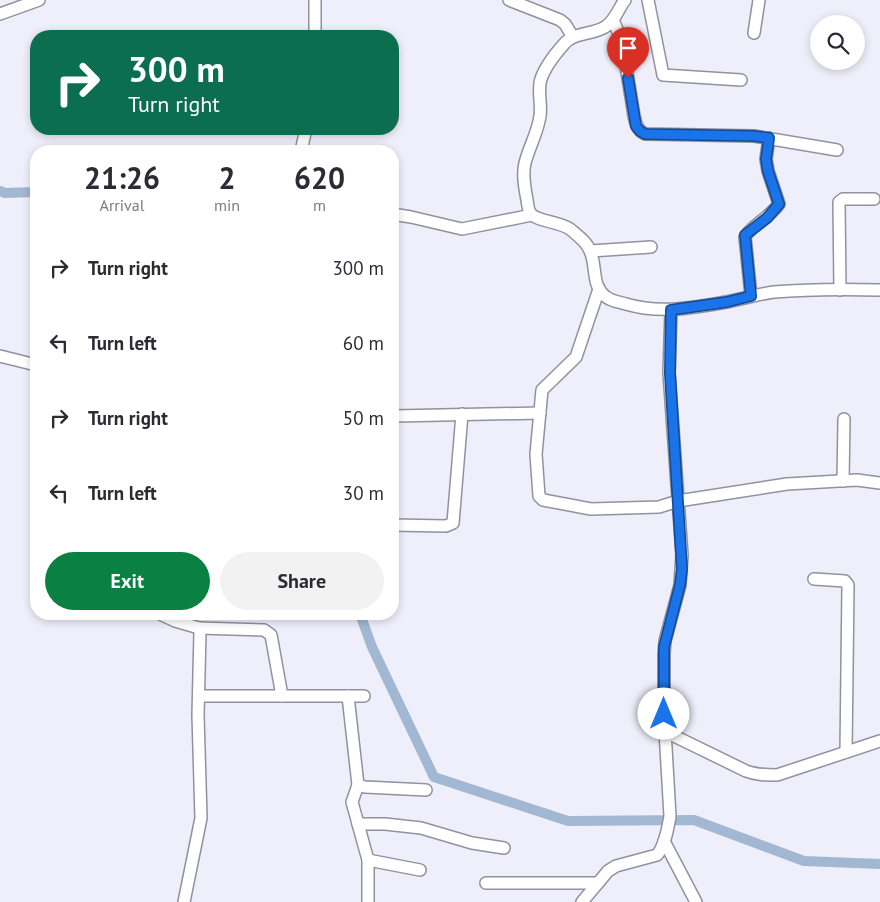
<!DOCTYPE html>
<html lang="en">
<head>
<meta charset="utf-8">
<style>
	:root { --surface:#fff; --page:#f2f2f3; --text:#2b2b33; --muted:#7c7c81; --accent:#0b8043 }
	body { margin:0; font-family:"PT Sans",sans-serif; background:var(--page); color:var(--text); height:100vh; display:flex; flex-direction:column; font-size:19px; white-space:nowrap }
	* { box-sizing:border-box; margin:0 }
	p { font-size:16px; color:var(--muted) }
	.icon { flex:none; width:28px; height:28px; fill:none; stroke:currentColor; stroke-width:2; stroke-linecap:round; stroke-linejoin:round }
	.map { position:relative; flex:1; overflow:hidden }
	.panel { position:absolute; left:30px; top:145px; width:369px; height:475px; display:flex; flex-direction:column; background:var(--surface); border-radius:20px; box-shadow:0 2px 8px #0003 }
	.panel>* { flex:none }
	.top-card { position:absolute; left:30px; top:30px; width:369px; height:105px; border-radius:20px; box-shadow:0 2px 8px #0003; background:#0b6e4f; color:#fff; overflow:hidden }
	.controls { position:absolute; left:810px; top:15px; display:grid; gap:10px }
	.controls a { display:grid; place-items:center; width:55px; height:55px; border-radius:50%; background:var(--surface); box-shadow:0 2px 8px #0003; font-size:25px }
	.pin { position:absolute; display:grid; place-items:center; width:42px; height:42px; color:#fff; margin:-51px -21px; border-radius:50% 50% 50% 0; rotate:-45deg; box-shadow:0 0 5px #0007 }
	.pin .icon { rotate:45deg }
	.me { position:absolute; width:55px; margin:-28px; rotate:0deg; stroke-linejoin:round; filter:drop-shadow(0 0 4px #0008) }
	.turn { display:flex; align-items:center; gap:18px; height:105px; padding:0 15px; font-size:22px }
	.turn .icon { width:65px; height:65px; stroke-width:2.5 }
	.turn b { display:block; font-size:35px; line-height:42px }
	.eta { display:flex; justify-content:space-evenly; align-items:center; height:85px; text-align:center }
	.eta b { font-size:30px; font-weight:700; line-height:35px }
	.action { display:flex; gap:10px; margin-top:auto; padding:10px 15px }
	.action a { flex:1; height:58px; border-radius:30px; background:var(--accent); color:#fff; font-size:20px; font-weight:700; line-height:58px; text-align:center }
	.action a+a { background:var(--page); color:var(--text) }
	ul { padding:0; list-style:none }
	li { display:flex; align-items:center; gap:15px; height:75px; padding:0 15px }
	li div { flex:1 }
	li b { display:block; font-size:19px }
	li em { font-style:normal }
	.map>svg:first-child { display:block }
</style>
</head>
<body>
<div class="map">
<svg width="880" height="902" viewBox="0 0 880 902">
	<rect width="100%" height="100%" fill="#efeffb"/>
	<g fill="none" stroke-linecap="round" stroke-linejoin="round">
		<g stroke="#a2b7d1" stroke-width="10">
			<path d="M0 191 5 193 36 192"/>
			<path d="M360 614 372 647 434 777 568 821 694 820 804 861 880 864"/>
		</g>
		<defs>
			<g id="minor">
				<path d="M509 0 560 20 565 24 573 37"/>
				<path d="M625 0C618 9 615 21 605 27 592 35 574 32 564 44 556 53 545 67 541 79 537 90 542 104 540 116 538 132 529 147 525 163 522 174 525 189 527 200 528 205 528 211 531 214 537 221 560 222 570 229 577 235 587 242 590 251 597 265 591 285 605 296 610 301 619 302 626 304 659 314 693 308 726 302 743 299 758 294 774 292 809 289 845 289 880 290"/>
				<path d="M648 0 663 75 741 80"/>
				<path d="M0 14 39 0"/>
				<path d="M613 20 622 41 634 116C636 124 637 130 645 134L754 136 837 150"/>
				<path d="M754 33 759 0"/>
				<path d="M315 36V0"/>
				<path d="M301 151 306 129"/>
				<path d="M392 214 411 217 462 229 532 215"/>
				<path d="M591 251 651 247"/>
				<path d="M599 289 576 357 542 390 536 454 539 496 543 500 591 509 659 507 678 501 787 484 857 480 880 483"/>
				<path d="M840 290 839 202 843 199H874"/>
				<path d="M751 296 745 237C749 228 770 217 779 204L768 171 766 159 769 138"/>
				<path d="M0 356 36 365"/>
				<path d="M395 416 540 413"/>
				<path d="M843 481 844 419"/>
				<path d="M392 525 446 526 453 523 462 414"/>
				<path d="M814 579 845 581 848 585 846 752"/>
				<path d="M160 614 175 621 199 628 200 632 198 715 201 818 184 902"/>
				<path d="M199 628 264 630 271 635 282 696"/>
				<path d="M199 696H364"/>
				<path d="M348 696 358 785 365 787 426 790"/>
				<path d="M664 731 746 771C756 775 766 775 777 775L880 741"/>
				<path d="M358 785 352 802 368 860V902"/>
				<path d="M358 824H385L421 828 472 843 504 848"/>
				<path d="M664 841 696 902"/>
				<path d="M368 860 420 870"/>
				<path d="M486 883H598"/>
				<path d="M582 902 608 871 616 866 657 855C665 846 668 828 670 816L664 714V655L665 641 680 585 682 555 669 373 671 310"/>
			</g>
		</defs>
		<use href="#minor" stroke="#92919c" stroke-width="14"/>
		<use href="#minor" stroke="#fff" stroke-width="11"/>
	</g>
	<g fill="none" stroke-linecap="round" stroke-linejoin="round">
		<defs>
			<path id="route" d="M628 78 636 126 640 131 645 134 754 136 769 138 766 159 768 171 779 204 767 218 745 235 751 296 727 302 671 310 670 373 682 569 680 585 664 647V714"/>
		</defs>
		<use href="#route" stroke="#114b97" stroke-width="12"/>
		<use href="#route" stroke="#1a73e8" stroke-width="9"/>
	</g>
</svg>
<div class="controls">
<a><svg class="icon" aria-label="search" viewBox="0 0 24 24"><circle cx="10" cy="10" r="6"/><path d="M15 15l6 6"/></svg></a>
</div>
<div class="pin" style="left:628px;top:78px;background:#d93025"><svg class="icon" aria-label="arrive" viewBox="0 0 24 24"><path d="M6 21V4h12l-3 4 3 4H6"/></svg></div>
<svg class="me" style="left:664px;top:714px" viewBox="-20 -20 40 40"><circle r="19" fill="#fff"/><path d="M0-13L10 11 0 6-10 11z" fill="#1a73e8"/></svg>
<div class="top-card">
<div class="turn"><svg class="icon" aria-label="right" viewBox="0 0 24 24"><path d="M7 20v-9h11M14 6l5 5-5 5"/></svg><div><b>300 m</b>Turn right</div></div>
</div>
<section class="panel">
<div class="eta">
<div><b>21:26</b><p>Arrival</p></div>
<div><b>2</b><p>min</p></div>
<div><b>620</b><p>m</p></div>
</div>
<ul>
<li><svg class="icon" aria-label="right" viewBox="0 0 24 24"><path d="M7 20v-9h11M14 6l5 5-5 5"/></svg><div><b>Turn right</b></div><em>300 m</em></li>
<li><svg class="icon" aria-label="left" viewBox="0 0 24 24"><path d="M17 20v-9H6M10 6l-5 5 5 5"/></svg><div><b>Turn left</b></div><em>60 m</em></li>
<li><svg class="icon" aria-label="right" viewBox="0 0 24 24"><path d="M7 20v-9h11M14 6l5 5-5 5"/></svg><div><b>Turn right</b></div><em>50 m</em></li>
<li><svg class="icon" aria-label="left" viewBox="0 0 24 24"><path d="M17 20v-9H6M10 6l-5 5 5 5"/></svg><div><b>Turn left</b></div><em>30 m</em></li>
</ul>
<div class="action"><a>Exit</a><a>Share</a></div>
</section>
</div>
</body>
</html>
